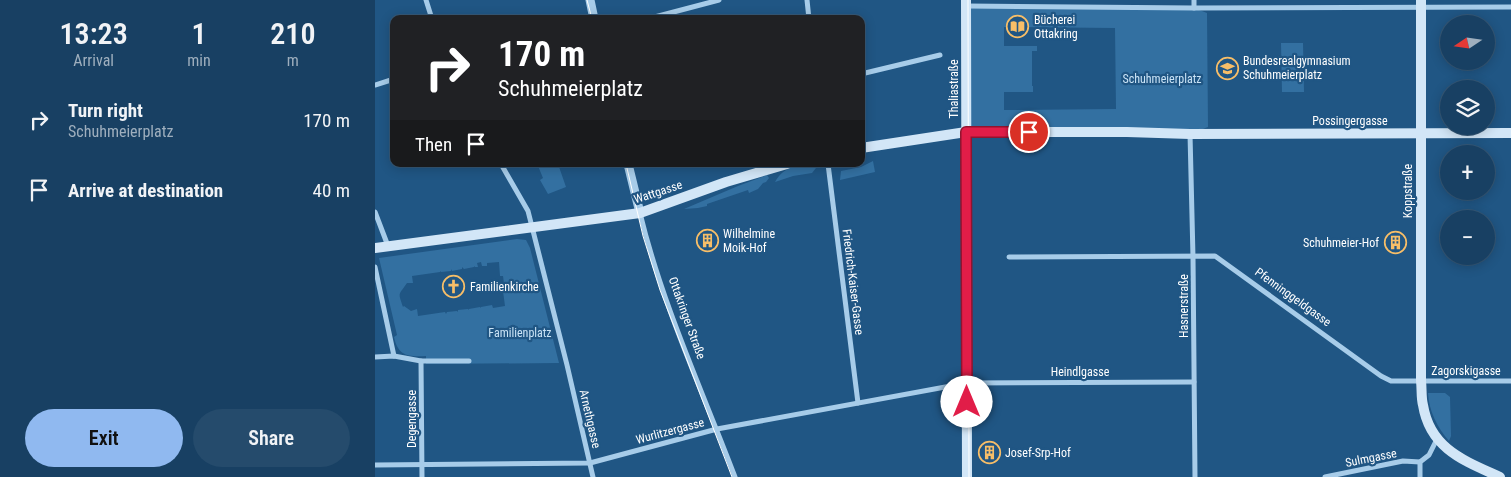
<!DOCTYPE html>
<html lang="en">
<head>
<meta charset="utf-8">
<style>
	:root { --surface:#184063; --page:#254b6c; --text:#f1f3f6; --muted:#9fafbe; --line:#365978; --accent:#90b9f0 }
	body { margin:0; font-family:"Roboto Condensed",sans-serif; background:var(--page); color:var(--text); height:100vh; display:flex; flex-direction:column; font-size:19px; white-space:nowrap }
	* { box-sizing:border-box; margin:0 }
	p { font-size:16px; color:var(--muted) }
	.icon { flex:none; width:28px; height:28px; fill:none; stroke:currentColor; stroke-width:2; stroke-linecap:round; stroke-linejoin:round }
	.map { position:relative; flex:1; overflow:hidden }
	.panel { display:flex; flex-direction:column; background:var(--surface); width:375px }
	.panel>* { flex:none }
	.guide { position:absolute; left:15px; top:15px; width:475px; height:152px; border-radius:10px; box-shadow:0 2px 12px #0003,0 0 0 1px var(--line); background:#202124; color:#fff; overflow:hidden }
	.needle { width:32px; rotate:257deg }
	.controls { position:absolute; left:1065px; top:15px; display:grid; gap:10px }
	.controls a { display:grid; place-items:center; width:55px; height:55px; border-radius:50%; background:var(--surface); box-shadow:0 2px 12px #0003,0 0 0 1px var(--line); font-size:25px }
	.pin { position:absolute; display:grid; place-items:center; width:42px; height:42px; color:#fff; margin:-21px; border:2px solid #fff; border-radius:50%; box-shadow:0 1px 5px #0007 }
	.me { position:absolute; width:55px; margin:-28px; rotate:0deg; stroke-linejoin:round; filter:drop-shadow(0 0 4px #0008) }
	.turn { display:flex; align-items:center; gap:18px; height:105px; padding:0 25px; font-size:22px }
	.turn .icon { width:65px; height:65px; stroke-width:2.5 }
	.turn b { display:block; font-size:35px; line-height:42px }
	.then { display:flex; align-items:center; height:48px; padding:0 25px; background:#0003; gap:10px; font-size:19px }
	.eta { display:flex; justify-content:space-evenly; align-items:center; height:85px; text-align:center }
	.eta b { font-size:30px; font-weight:600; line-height:35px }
	.action { display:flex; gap:10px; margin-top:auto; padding:10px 25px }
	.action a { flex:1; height:58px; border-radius:30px; background:var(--accent); color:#111; font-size:20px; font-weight:600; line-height:58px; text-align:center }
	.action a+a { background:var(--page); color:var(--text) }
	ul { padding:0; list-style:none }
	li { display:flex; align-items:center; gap:15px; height:70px; padding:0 25px }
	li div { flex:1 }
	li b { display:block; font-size:19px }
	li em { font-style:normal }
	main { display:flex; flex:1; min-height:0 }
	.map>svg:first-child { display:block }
</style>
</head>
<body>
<main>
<section class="panel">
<div class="eta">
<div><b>13:23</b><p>Arrival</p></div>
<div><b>1</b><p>min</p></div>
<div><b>210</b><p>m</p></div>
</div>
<ul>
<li><svg class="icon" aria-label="right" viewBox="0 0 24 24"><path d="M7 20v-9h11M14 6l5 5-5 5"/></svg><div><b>Turn right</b><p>Schuhmeierplatz</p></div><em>170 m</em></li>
<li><svg class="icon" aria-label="arrive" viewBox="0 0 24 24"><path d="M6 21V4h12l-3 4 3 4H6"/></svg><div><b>Arrive at destination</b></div><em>40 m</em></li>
</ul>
<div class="action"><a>Exit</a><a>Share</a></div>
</section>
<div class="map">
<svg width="1136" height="477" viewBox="0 0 1136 477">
	<rect width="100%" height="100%" fill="#205684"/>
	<g fill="#3370a1" fill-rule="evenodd">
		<path d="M591 6 819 8 832 13 833 127 815 134 591 132ZM629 27 740 28 741 109 629 110V92H658V86H657V51H662V46H629Z"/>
		<path d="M906 43H928L929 92H907Z"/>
		<path d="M498 161 500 172 465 180 466 171 486 167Z"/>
		<path d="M155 164H173L174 168 183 164 191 187 173 194 165 180 168 178 163 166 157 168Z"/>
		<path d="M438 164 441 168 437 173 418 176 400 182C410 165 420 167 438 164Z"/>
		<path d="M392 175 394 178 391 182 388 183 383 189 374 193 373 190 332 204V206L323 208 309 209 363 186Z"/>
		<path d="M142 239 151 240 155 248 184 363 51 364V356C33 357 23 356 19 337L22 335 4 258ZM106 262 107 266H112V263L124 262 125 276H128L130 291H128L130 306 118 308 117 305 106 307V308L105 307 94 309V310L93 309 83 310V312L82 311 72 312 71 314 70 312 43 316 42 309 36 311 29 306 28 307C23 292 23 296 32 283H38L37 276 65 272V271L66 272 76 271 77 269V271L87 269V267L89 269 99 267V266L100 267H103L102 263Z"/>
		<path d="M1053 393H1070L1075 397 1076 436 1074 441C1062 427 1054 411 1053 393Z"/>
	</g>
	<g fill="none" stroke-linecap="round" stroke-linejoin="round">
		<g stroke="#a7cce9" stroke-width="5">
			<path d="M51 0 57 19"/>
			<path d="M432 0 434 19"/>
			<path d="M819 0V8"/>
			<path d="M592 6 819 8 1136 7"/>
			<path d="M272 19 344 0"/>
			<path d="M486 74 565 55"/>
			<path d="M0 85 19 79"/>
			<path d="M815 134 818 257 820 477"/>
			<path d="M126 164 153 211 192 365 218 477"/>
			<path d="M453 164 483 403"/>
			<path d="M0 212 13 246"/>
			<path d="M265 213C287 304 327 390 360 477"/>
			<path d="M634 257 840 256 1006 376 1016 381H1136"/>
			<path d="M0 267 19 356"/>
			<path d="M0 357 19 356 46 361H94"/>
			<path d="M46 361 47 477"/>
			<path d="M0 465 215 463 342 429 592 383 819 382"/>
			<path d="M950 477 1028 461 1045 462"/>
			<path d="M1045 477V462L1054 455 1062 439"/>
		</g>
		<g stroke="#a7cce9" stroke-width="9">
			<path d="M215 0 219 19"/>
			<path d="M253 164 265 213"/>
		</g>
		<g stroke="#d2e6f7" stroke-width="10">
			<path d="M591 0 592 477"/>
			<path d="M1046 0V381C1047 389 1046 398 1048 405 1055 449 1090 461 1125 477"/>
			<path d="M486 148 591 132H752L815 134 1136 133"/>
			<path d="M0 248 265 213 351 182 412 164"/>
		</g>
		<g stroke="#fff" stroke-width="1">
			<path d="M212 0 217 19"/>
			<path d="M593 0 594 477"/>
			<path d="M251 164 268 236 285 290 357 477"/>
		</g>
	</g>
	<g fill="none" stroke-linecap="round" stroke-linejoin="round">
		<defs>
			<path id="route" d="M592 402 591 132H654"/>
		</defs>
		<use href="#route" stroke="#92132f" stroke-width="12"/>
		<use href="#route" stroke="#e11d48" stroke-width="9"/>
	</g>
	<defs>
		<symbol id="library-ring" viewBox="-11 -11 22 22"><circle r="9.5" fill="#205684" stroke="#f7be68" stroke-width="1.5"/><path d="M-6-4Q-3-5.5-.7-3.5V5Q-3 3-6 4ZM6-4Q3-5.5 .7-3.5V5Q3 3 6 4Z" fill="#f7be68"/></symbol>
		<symbol id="school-ring" viewBox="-11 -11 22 22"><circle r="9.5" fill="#205684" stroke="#f7be68" stroke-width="1.5"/><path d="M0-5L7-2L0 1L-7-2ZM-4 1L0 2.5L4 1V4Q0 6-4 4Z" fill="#f7be68"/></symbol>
		<symbol id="building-ring" viewBox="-11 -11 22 22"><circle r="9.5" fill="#205684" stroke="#f7be68" stroke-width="1.5"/><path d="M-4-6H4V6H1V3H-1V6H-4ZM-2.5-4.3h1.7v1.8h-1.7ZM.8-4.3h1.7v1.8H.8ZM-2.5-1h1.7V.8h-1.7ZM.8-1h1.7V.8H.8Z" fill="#f7be68"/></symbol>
		<symbol id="church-ring" viewBox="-11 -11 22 22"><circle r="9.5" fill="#205684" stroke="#f7be68" stroke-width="1.5"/><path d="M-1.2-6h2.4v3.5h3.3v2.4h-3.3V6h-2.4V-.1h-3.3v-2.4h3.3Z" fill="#f7be68"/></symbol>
	</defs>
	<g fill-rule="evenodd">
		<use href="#library-ring" x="630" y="14" width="25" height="25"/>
		<use href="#school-ring" x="840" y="56" width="25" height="25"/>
		<use href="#building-ring" x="320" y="228" width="25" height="25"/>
		<use href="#building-ring" x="1008" y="230" width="25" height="25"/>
		<use href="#church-ring" x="66" y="274" width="25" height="25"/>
		<use href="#building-ring" x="602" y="440" width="25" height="25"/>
	</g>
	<g text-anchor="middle" stroke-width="4.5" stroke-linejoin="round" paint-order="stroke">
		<g font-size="12" fill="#fff" stroke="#205684" text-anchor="start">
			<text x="659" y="24">Bücherei<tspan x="659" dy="14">Ottakring</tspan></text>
			<text x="868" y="65">Bundesrealgymnasium<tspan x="868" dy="14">Schuhmeierplatz</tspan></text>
			<text x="348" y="238">Wilhelmine<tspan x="348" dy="14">Moik-Hof</tspan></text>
			<text x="1004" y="247" text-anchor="end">Schuhmeier-Hof</text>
			<text x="95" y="291">Familienkirche</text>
			<text x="630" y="457">Josef-Srp-Hof</text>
		</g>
		<g font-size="12" fill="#cbe4f7" stroke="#205684">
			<text x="787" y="83">Schuhmeierplatz</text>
			<text x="145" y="337">Familienplatz</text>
		</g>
		<g font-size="12" fill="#fff" stroke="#205684">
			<text transform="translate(579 89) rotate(-90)" y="4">Thaliastraße</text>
			<text x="975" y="125">Possingergasse</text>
			<text transform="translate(1033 191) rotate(-90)" y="4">Koppstraße</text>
			<text transform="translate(283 192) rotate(-18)" y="4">Wattgasse</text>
			<text transform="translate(478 282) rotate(83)" y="4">Friedrich-Kaiser-Gasse</text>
			<text transform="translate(918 297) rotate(36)" y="4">Pfenninggeldgasse</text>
			<text transform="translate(809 306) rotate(-90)" y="4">Hasnerstraße</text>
			<text transform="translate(312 318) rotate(70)" y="4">Ottakringer Straße</text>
			<text x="1091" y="375">Zagorskigasse</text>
			<text x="705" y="376">Heindlgasse</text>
			<text transform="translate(37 419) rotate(-90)" y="4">Degengasse</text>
			<text transform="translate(215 419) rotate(77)" y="4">Arnethgasse</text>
			<text transform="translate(295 431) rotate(-15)" y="4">Wurlitzergasse</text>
			<text transform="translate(996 458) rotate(-11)" y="4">Sulmgasse</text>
		</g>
	</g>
</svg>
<div class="controls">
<a><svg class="needle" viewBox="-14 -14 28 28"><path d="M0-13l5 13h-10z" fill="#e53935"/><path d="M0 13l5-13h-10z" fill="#9fafbe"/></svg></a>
<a><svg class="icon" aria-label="layers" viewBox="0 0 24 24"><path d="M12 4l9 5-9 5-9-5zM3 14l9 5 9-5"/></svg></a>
<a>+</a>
<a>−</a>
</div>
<div class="pin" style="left:654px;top:132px;background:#d93025"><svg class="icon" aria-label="arrive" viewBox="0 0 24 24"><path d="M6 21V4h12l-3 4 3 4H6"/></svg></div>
<svg class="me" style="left:592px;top:402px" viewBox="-20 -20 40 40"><circle r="19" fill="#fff"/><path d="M0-13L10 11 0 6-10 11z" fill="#e11d48"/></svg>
<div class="guide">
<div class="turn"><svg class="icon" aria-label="right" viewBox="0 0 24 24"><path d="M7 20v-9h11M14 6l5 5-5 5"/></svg><div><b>170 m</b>Schuhmeierplatz</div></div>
<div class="then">Then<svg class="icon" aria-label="arrive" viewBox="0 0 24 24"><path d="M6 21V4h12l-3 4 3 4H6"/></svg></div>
</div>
</div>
</main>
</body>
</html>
